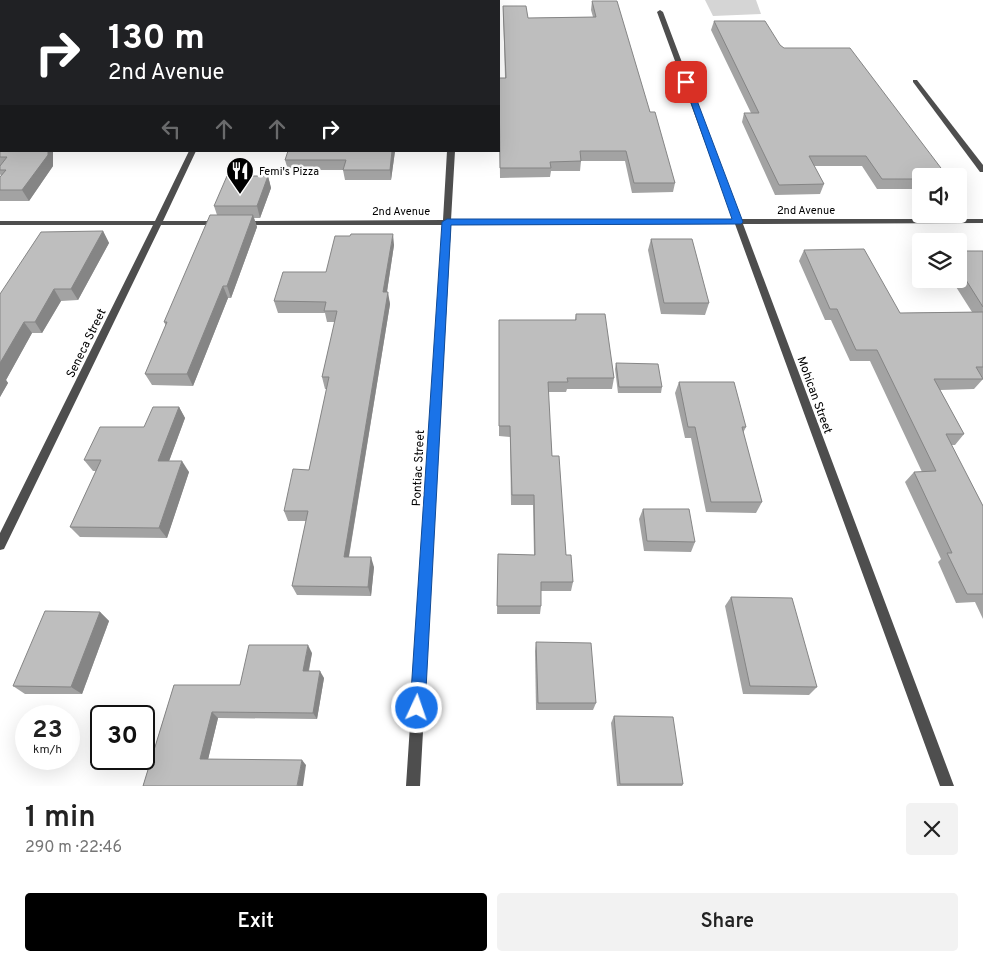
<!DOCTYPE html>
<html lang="en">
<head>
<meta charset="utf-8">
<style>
	:root { --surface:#fff; --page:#f2f2f2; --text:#222; --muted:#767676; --accent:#000 }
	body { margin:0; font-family:Overpass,sans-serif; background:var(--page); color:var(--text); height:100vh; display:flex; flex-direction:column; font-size:19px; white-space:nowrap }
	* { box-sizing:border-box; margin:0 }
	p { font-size:16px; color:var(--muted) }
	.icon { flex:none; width:28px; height:28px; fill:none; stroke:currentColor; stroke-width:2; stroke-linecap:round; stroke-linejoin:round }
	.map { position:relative; height:786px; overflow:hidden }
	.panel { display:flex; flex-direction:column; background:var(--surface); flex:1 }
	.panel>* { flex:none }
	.guide { position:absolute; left:0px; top:0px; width:500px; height:152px; box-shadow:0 5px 20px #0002; background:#202124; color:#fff; overflow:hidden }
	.controls { position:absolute; left:912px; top:168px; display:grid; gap:10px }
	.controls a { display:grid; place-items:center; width:55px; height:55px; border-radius:5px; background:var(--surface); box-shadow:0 5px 20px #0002; font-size:25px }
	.speed { position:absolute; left:15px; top:705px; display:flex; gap:10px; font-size:25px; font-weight:700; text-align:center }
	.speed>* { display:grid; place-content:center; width:65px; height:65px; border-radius:50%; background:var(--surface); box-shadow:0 5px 20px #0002; line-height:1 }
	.speed small { font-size:12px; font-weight:400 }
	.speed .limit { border:2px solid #111; border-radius:8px; background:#fff; color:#111 }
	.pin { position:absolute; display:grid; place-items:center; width:42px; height:42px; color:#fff; margin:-21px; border-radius:10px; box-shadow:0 2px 8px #0006 }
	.me { position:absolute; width:55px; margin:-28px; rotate:3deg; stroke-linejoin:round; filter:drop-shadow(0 0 4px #0008) }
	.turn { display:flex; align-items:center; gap:18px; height:105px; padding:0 25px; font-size:22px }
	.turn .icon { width:65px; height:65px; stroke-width:2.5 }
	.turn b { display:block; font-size:35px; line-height:42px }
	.lanes { display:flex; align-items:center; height:48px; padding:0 25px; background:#0003; justify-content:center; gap:25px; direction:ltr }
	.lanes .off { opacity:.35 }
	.round { display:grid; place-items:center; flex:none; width:52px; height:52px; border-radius:5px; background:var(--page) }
	.summary { display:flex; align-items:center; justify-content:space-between; height:85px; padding:0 25px }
	h1 { font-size:30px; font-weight:600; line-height:38px }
	.primary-button { display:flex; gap:10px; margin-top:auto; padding:10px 25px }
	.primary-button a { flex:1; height:58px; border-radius:5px; background:var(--accent); color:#fff; font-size:20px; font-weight:600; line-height:58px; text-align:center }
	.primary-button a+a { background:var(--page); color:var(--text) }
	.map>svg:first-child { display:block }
</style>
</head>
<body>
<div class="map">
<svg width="983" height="786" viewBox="0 0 983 786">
	<rect width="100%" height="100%" fill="#fff"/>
	<path fill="#d5d5d5" d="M705 0H756L761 14 713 16Z"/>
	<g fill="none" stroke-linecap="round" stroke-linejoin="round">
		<g fill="#4e4e4e" fill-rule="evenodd">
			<path d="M457 0H463V1H458Z"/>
			<path d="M660 10 663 12 741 219H983V223L743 224 954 786H940L735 224 451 225 420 786H406L443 225H243L239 223 243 221 443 220 447 151H455L451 220 733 219 657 12Z"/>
			<path d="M913 80H917L983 165V172H980L913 82Z"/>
			<path d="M189 151H196L163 221H219L223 223 219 225H161L4 549 0 550V533L153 225H0V221H155Z"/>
		</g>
		<g stroke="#000" stroke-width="12">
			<path d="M10 1 11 0"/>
			<path d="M0 18 1 16"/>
		</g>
	</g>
	<g fill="#a3a3a3">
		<path d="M592 1 650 112 675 183 673 192 632 193 625 161H581L580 171H551L550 177 500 178 499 78H505L503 6 528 18 593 17 591 10Z"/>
		<path d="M714 21 780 45 921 176V189H877L862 166H814L824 184 820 194 775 195 742 122 744 113H751L711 30Z"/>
		<path d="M0 115 53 166 29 201H0V177L1 176 0 174Z"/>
		<path d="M395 151 391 180H345L343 170H288L285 160Z"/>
		<path d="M268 176 271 188 260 218H254L257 227 231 298H228L193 386 152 385 145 374 166 326 164 322 217 215 214 206Z"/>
		<path d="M103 231 109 243 78 300 61 301 42 333H32L6 380 8 383 0 397V294Z"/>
		<path d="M651 239 709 303 705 315 661 314 648 250Z"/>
		<path d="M394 245 387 292 390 304 349 557 374 567 371 596 297 595 292 586 306 521H288L284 511 309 470 327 389H325L322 377 335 322H327L325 313H278L274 301 326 272Z"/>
		<path d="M804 250 900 313 972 312 951 279H959V251H983V379L974 389 940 390 964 434 955 445H951L983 506V619L975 602 956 603 938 562 941 559 905 482 914 472H922L870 361H850L831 320H825L799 261Z"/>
		<path d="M576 314 614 378 612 389H567L566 392H548L552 456 566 555 573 582 571 591H541V606L540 614H497L498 554 534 555 533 505H511L510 437 499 436V320H575Z"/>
		<path d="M616 363 662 387 661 393H618L615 369Z"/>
		<path d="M679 382 746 427 743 433 762 502 756 513 706 512 691 438H685L675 393Z"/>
		<path d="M179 407 185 418 169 461 189 472 167 538 80 537 70 527 96 471H93L84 460 144 427Z"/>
		<path d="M643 509 695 542 691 552 644 551 639 519Z"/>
		<path d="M731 597 817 687 809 695 743 694 725 606Z"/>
		<path d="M100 612 109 621 82 694H25L13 686Z"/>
		<path d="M536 642 596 703 593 710H536L535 651Z"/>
		<path d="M312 653 309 671 324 678 317 719 218 718 208 759 306 765 143 786 174 685H240Z"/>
		<path d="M614 716 683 784 682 786H617L611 723Z"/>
	</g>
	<g fill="#858585">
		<rect x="218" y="0" width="7" height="1"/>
		<path d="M48 151H53V166L29 201 22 190Z"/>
		<path d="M392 151H395L391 180 390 170Z"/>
		<path d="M268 176 271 188 260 218 257 206Z"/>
		<path d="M253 215 257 227 231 298 227 286Z"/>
		<path d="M103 231 109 243 78 300 71 289Z"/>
		<path d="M393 234 394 245 385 304 383 292Z"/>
		<path d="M223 286 228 298 193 386 187 374Z"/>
		<path d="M54 289 61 301 42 333 35 322Z"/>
		<path d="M388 292 390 304 347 567 344 557Z"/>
		<path d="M24 322 32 333 6 380 8 383 0 397V363Z"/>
		<path d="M179 407 185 418 165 472 158 461Z"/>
		<path d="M182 461 189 472 167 538 159 528Z"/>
		<path d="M371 557 374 567 371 596 368 587Z"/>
		<path d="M100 612 109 621 82 694 71 687Z"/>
		<path d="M308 645 312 653 307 678 303 671Z"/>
		<path d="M320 671 324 678 317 719 313 713Z"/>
		<path d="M212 712 218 718 207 764 200 759Z"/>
		<path d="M302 760 306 765 303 786H297Z"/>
	</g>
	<g fill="#bebebe" stroke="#858585">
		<path d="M89 0H218V1H88Z"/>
		<path d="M312 0H355V1H311Z"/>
		<path d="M592 1H617L650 112H655L675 183H634L626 151H580L581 161 550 162 551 168H500L499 78H506L503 6H526L528 18 596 17Z"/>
		<path d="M714 21H765L780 45 784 48H850L947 176H921V179H882L866 156H809L824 184 779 185 744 113H759Z"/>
		<path d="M1 113V151H48V155L22 190H0V177L6 170H0V166L7 157H0V115Z"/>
		<path d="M288 151H392L390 170H343L346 160H285Z"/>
		<path d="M227 176H268L257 206H214Z"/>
		<path d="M210 215H253L227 286H223L187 374H145L167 322H164Z"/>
		<path d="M103 231 71 289H54L35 322H24L0 363V294L41 232Z"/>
		<path d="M351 234H393L383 292H388L344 557H371L368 587 292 586 308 511H284L293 469 309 470 329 377H322L337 311H324L326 302 274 301 283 272H326L335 236H350Z"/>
		<path d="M651 239H692L709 303H664Z"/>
		<path d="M864 249 900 313 983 312V367H976L983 379H934L964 434H946L983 506V594H967L947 553H952L914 472 936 471 877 350H856L837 309H830L804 250Z"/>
		<path d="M959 251H983V307L959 269Z"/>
		<path d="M576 314H605L614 378H567L568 382H548L552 456H559L566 555H571L573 582H541V606H497L498 554 535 555 534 495H512L510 426H499V320H576Z"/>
		<path d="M616 363 658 364 662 387H619Z"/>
		<path d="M679 382H734L746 427H742L762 502H711L695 427H688Z"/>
		<path d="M153 407H179L158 461H182L159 528 70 527 101 460H84L100 427H144Z"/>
		<path d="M643 509H689L695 542 647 541Z"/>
		<path d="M731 597 792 598 817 687 750 686Z"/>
		<path d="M45 611 100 612 71 687 13 686Z"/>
		<path d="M536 642 591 643 596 703H538Z"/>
		<path d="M249 645H308L303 671H320L313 713 212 712 200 759 302 760 297 786H143L174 685H240Z"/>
		<path d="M614 716 673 717 683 784H620Z"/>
	</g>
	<path fill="#1a73e8" stroke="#114b97" d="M683 80 690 82 743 222 741 224 451 225 425 708 423 714 417 716 412 714 410 708 442 222 447 219H732Z"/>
	<defs>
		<symbol id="restaurant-pin" viewBox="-11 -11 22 30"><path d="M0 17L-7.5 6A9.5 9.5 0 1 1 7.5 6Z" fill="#000" stroke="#fff"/><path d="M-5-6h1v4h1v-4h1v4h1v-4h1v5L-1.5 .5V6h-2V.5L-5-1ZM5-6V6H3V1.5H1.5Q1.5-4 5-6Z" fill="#fff"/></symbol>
	</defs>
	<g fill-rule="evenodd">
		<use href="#restaurant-pin" x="224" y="155" width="32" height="43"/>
	</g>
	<g text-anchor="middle" stroke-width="5" stroke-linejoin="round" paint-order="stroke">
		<g font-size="11" fill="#000" stroke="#fff" text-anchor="start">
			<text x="259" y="175">Femi's Pizza</text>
		</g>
		<g font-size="11" fill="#000" stroke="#fff">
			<text x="806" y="214">2nd Avenue</text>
			<text x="401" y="215">2nd Avenue</text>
		</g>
		<g font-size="12" fill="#000" stroke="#fff">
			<text transform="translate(86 343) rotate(-64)" y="4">Seneca Street</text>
			<text transform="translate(815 395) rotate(70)" y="4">Mohican Street</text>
			<text transform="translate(418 468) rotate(-87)" y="4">Pontiac Street</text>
		</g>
	</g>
</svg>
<div class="controls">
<a><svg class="icon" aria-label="sound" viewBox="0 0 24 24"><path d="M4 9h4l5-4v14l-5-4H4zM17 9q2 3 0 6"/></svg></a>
<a><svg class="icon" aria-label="layers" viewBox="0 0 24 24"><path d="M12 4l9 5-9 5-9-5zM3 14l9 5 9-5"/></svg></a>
</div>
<div class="speed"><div>23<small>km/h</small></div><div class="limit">30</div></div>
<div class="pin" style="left:686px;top:82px;background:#d93025"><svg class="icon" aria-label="arrive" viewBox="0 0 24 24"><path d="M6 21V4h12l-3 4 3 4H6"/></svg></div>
<svg class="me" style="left:417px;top:708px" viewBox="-20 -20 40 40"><circle r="17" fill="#1a73e8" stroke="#fff" stroke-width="3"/><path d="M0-11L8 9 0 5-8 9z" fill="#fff"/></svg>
<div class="guide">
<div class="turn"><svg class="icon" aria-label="right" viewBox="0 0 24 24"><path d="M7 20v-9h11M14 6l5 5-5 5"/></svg><div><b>130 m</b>2nd Avenue</div></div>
<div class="lanes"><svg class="icon off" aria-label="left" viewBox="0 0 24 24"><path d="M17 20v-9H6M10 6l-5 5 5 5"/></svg><svg class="icon off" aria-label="ahead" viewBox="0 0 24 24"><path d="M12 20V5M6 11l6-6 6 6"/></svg><svg class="icon off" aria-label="ahead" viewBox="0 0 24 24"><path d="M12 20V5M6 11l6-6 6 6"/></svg><svg class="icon" aria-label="right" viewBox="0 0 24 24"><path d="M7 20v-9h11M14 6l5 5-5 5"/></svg></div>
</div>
</div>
<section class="panel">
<div class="summary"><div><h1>1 min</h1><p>290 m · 22:46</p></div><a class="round"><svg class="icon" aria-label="close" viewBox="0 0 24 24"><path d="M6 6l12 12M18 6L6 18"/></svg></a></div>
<div class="primary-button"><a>Exit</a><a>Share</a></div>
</section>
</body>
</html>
